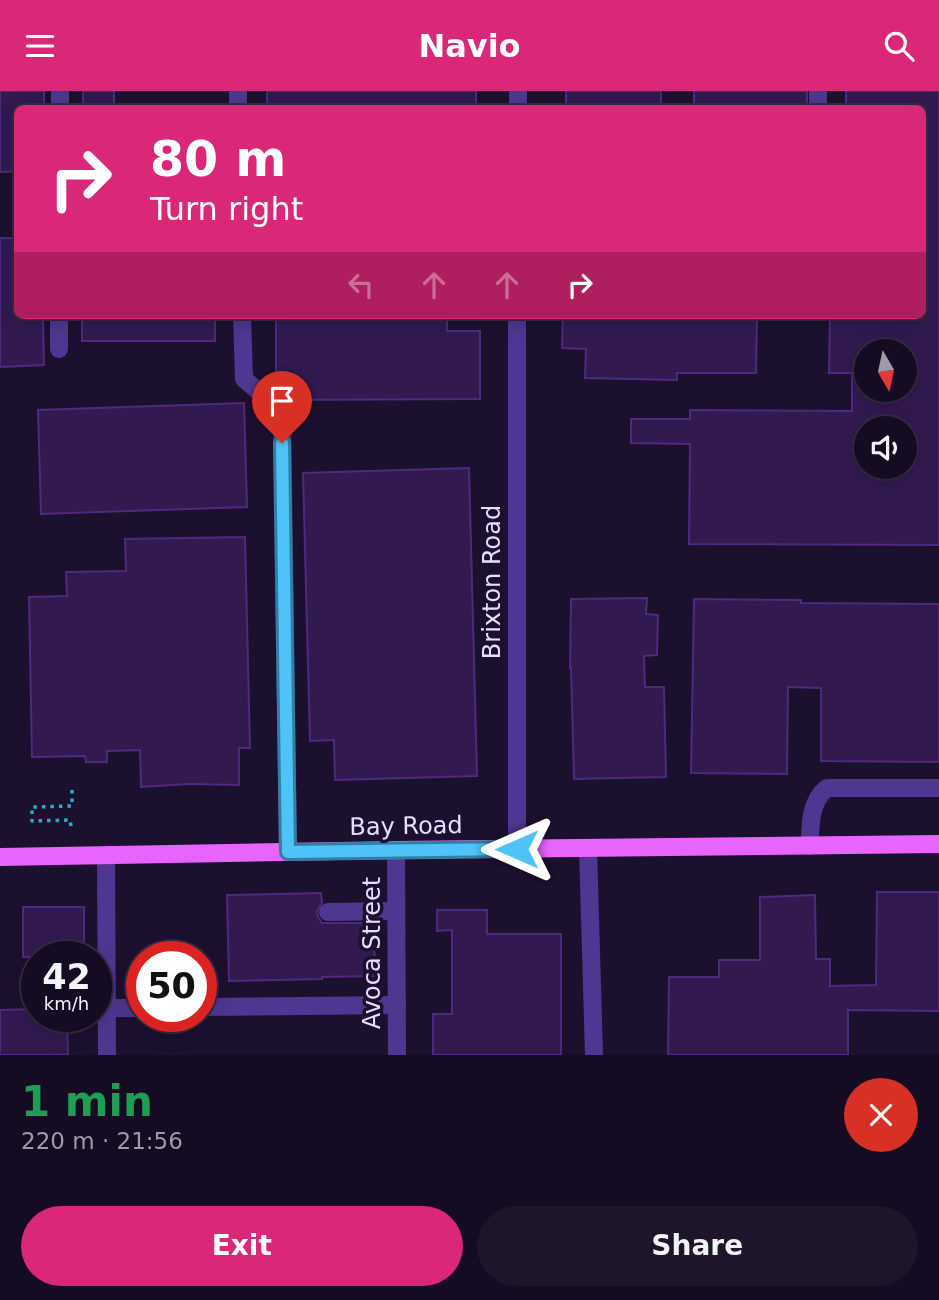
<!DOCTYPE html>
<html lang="en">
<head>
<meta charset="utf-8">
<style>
	:root { --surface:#150c23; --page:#1e152b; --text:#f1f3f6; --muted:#9d9ba6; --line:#342c41; --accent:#db2777 }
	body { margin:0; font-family:"DejaVu Sans",sans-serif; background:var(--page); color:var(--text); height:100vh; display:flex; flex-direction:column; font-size:26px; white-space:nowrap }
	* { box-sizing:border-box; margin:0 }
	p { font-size:23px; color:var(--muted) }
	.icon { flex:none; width:38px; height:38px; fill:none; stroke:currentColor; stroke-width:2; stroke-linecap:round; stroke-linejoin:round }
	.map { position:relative; height:964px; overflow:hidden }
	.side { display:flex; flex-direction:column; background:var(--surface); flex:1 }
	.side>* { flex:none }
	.hud { position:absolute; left:14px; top:14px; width:912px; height:214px; border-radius:10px; box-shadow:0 4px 18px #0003,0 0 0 2px var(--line); background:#db2777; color:#fff; overflow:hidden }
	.needle { width:46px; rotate:171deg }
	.tools { position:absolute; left:854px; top:248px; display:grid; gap:14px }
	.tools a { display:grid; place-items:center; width:63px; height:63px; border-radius:50%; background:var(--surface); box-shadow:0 4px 18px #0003,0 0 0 2px var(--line); font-size:35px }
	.speed { position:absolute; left:21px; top:850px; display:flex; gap:14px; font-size:35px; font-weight:700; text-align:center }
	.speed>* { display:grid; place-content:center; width:91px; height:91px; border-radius:50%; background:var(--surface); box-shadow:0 4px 18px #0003,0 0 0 2px var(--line); line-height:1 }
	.speed small { font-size:18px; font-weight:400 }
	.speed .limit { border:10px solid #d22; background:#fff; color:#111 }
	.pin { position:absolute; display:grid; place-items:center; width:60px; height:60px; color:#fff; margin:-72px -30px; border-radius:50% 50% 50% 0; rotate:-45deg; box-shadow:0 0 7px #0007 }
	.pin .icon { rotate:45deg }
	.me { position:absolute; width:77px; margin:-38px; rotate:270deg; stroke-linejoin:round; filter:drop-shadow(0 0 5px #0008) }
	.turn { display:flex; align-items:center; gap:24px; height:147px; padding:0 21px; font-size:32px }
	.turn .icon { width:91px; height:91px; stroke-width:2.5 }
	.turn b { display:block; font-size:49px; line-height:60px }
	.lanes { display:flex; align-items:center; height:66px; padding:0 21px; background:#0003; justify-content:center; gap:35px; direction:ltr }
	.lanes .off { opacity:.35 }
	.round { display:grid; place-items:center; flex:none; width:74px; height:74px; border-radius:37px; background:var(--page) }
	.overview { display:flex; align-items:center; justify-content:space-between; height:119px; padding:0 21px }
	h1 { font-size:42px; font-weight:600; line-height:52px; color:#1e9e55 }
	.primary-button { display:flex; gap:14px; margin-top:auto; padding:14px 21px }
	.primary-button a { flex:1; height:80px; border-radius:42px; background:var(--accent); color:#fff; font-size:28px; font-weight:600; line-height:80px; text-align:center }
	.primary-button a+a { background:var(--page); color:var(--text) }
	header { display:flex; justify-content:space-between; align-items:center; height:91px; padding:0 21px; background:var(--accent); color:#fff; font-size:32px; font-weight:600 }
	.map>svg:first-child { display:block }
</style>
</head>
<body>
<header><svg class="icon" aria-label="menu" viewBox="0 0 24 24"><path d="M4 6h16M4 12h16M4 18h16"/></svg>Navio<svg class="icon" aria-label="search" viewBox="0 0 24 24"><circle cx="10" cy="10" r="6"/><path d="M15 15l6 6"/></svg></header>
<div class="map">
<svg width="939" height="964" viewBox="0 0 939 964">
	<rect width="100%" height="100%" fill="#1c102f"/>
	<g fill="#321a51" stroke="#4e2a7f" stroke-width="2" fill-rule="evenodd">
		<path d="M0 0H44V18H18V80L0 81Z"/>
		<rect x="83" y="0" width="31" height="18"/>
		<rect x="267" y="0" width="209" height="18"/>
		<path d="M566 0H661V15L566 17Z"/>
		<rect x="694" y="0" width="113" height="18"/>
		<path d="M846 0H939V454L689 453 690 353 631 352V328H690V319L852 320V282H829L830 224H922V18H846ZM866 261H905V306H866ZM866 338H905V376H866Z"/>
		<path d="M0 147H18V224H43L44 274 0 276Z"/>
		<rect x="82" y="224" width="133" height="26"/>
		<path d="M276 224H447V240H480V308L276 309Z"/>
		<path d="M563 224H757L756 282H677V289L585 287 586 258 562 257Z"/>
		<path d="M244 312 247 416 41 423 38 319Z"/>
		<path d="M469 377 477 685 335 689 334 649 310 650 303 382Z"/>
		<path d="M245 446 250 657H239V694L189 693 141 696 140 659 107 660V671H86L85 665 32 666 29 506 67 505 66 481 126 480 125 448Z"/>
		<path d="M647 507 646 523 658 524 657 564 644 565 645 596H664L666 686 574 688 571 577H570L571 508Z"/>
		<path d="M694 508 801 509V512L939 513V671L821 670V597L788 596 787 683 691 682Z"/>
		<path d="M877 801H939V920L848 919V964H668L669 886H719V869H760V806L815 804 816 868H830V895L876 894Z"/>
		<path d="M321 802 322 812 317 820 318 826 322 832H374L375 885 322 886V888L229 890 227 804Z"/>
		<rect x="23" y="816" width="61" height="50"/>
		<path d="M437 819H487V843H561V964H433V923H452V839L437 840Z"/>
		<path d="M37 918V926H67L68 964H0V919Z"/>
	</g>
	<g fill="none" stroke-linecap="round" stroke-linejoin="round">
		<path stroke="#26afca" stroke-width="3.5" stroke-dasharray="3.5 5" stroke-linecap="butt" d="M71 735 70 729 32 730V716L72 715V698"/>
		<g stroke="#4f3791" stroke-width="18">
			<path d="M238 0V18"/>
			<path d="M818 0V18"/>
			<path d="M60 18V0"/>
			<path d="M518 18V0"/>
			<path d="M242 224 244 288 258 300"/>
			<path d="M59 258V224"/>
			<path d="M282 325 288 761"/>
			<path d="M810 755C810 735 810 710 827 697H939"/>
			<path d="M588 757 594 964"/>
			<path d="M517 758V224"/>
			<path d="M396 759 397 964"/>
			<path d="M106 765 107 964"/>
			<path d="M328 821 396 820"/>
			<path d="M201 916 397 914"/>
			<path d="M107 917H142"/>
		</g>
		<path stroke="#e864ff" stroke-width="18" d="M0 766 396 759 939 753"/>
	</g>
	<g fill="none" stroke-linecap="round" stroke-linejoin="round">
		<defs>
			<path id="route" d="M282 352 288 761 517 758"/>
		</defs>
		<use href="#route" stroke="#337fa1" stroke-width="18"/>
		<use href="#route" stroke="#4fc3f7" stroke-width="12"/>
	</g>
	<g text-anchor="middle" stroke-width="7" stroke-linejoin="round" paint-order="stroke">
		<g font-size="24" fill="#e9ddff" stroke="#1c102f">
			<text transform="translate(492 491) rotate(-90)" y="8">Brixton Road</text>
			<text transform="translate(406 735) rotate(-1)" y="8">Bay Road</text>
			<text transform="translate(372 862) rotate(-90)" y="8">Avoca Street</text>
		</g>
	</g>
</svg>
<div class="tools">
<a><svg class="needle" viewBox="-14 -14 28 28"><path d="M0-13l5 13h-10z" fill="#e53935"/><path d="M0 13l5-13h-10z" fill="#9d9ba6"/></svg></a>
<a><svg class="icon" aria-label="sound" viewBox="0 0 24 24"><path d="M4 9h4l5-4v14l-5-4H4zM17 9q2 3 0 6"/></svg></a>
</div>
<div class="speed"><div>42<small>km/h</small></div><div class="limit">50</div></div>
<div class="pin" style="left:282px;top:352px;background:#d93025"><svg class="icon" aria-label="arrive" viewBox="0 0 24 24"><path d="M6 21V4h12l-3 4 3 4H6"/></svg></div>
<svg class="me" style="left:517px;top:758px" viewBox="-20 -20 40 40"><path d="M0-17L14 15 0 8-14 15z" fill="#4fc3f7" stroke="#fff" stroke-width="4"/></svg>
<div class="hud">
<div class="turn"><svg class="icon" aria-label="right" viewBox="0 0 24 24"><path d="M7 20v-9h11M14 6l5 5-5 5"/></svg><div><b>80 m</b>Turn right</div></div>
<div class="lanes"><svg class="icon off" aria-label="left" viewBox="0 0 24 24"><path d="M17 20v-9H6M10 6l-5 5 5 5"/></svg><svg class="icon off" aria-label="ahead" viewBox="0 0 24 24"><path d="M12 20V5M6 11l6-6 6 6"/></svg><svg class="icon off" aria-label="ahead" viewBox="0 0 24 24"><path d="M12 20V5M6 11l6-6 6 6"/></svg><svg class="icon" aria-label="right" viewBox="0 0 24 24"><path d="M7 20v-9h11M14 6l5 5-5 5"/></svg></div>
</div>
</div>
<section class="side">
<div class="overview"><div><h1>1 min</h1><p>220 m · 21:56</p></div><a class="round" style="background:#d93025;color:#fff"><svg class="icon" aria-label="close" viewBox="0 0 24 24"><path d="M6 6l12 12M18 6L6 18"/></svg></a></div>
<div class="primary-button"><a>Exit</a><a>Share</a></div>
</section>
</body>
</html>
